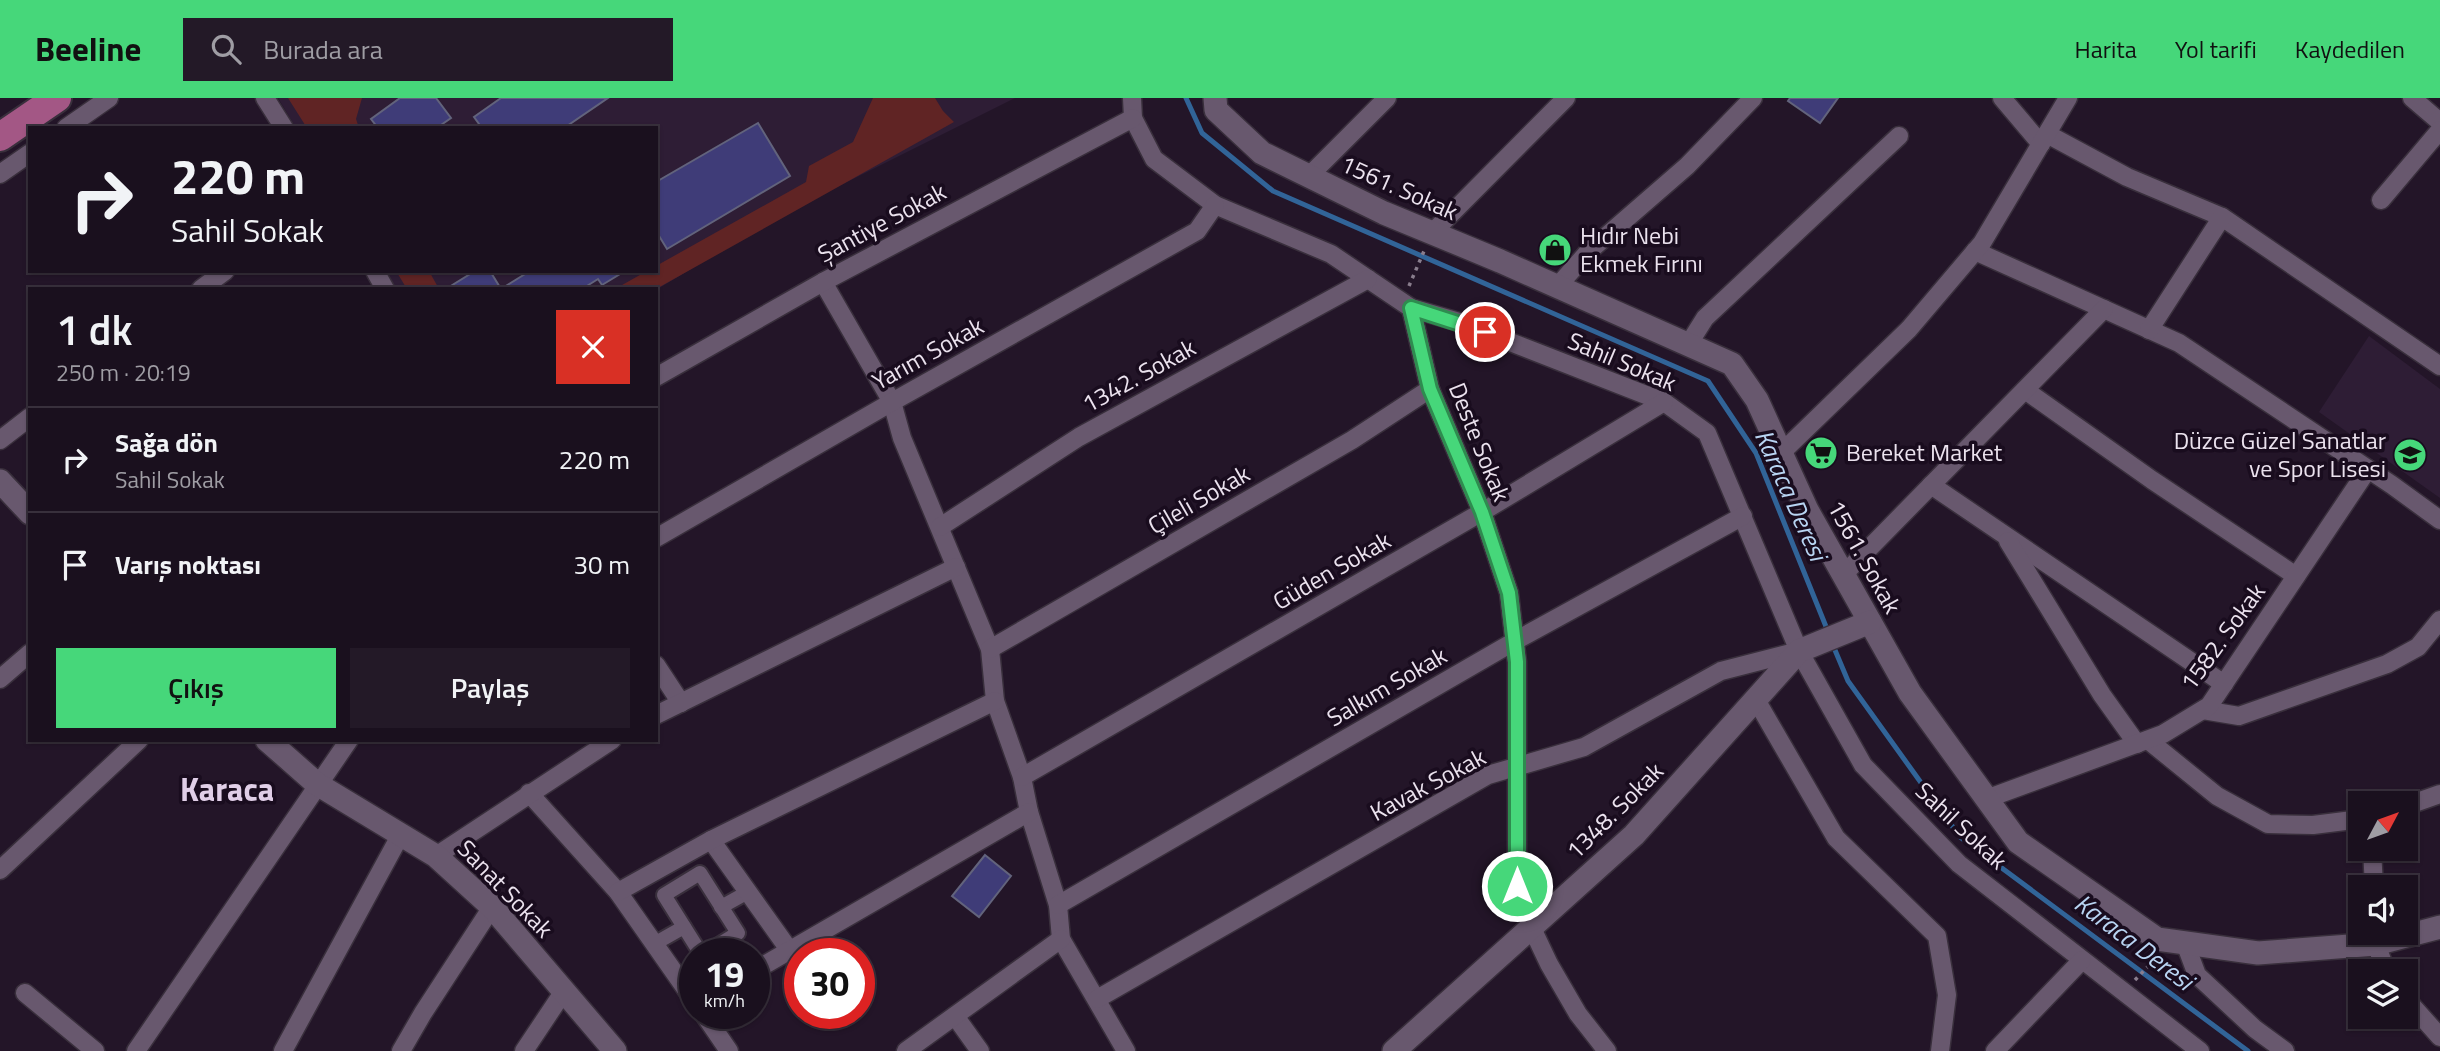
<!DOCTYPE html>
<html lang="tr">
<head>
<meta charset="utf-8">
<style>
	:root { --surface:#1a101e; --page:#231927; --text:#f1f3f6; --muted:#9f9da4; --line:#38303c; --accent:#46d77a }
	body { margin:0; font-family:"Titillium Web",sans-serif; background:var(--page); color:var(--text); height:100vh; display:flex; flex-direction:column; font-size:26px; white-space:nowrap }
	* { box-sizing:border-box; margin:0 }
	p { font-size:23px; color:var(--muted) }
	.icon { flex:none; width:38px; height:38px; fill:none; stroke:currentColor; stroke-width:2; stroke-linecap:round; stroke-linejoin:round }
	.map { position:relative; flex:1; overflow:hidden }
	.side { position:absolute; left:28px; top:189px; width:630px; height:455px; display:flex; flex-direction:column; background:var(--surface); border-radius:0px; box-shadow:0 2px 5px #0004,0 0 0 2px var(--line) }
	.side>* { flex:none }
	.hud { position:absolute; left:28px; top:28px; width:630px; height:147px; border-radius:0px; box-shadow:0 2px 5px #0004,0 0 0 2px var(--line); background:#1a101e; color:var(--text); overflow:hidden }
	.needle { width:46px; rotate:49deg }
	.fabs { position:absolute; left:2348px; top:693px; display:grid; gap:14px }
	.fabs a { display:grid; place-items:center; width:70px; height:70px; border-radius:0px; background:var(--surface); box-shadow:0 2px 5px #0004,0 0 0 2px var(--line); font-size:35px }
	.speed { position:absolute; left:679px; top:840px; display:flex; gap:14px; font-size:35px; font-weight:700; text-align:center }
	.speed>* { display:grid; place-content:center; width:91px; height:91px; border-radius:50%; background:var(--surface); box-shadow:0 2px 5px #0004,0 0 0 2px var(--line); line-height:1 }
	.speed small { font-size:18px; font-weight:400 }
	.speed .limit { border:10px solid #d22; background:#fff; color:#111 }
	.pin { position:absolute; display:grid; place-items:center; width:60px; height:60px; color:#fff; margin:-30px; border:4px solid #fff; border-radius:50%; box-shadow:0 2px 7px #0007 }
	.me { position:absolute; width:77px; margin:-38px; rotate:0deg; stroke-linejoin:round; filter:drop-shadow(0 0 5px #0008) }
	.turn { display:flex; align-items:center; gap:24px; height:147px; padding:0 28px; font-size:32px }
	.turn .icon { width:91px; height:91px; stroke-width:2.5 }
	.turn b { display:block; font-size:49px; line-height:60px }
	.round { display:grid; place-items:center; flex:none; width:74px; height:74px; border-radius:0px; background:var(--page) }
	.summary { display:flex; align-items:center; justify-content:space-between; height:119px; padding:0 28px }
	h1 { font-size:42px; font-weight:600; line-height:52px }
	.action { display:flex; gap:14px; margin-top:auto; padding:14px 28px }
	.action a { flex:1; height:80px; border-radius:0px; background:var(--accent); color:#111; font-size:28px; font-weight:600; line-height:80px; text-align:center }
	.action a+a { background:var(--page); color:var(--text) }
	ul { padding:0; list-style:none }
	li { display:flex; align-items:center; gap:21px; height:105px; padding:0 28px; border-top:2px solid var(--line) }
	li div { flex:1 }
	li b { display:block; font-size:26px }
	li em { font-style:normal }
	header { display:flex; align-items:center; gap:42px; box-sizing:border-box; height:98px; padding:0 35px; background:var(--accent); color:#111 }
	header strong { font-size:33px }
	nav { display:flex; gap:38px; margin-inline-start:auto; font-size:24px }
	.search { width:490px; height:63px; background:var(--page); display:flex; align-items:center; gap:18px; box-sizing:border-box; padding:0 24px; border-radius:0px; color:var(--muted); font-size:26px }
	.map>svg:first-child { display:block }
</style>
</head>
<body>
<header>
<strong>Beeline</strong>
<div class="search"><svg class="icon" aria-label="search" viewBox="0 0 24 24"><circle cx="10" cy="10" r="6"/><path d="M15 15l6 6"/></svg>Burada ara</div>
<nav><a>Harita</a><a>Yol tarifi</a><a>Kaydedilen</a></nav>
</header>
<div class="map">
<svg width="2440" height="953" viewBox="0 0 2440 953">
	<rect width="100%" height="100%" fill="#231528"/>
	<g fill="#2e1d35">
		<path d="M278 0H1015L781 117 656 192 393 191 382 173H656V30H296Z"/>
		<path d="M2369 238 2440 291V400L2319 314Z"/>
	</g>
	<g fill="#602424">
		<path d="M288 0H362L356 21 359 30H307Z"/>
		<path d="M873 0H935L943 13 954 24 656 191H615L647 173H656V168L806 84 809 68 853 44Z"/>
		<path d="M396 173H429L439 191H407Z"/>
	</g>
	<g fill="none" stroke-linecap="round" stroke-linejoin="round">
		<g stroke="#316498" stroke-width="5">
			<path d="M1186 0 1202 35 1273 93 1708 283 1756 355 1829 536"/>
			<path d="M1832 545 1848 583 1960 739 2248 953"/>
		</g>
	</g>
	<g fill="#3f3c78" stroke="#62637c" stroke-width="2">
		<path d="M400 0H436L451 20 441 27 443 30H378L371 21Z"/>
		<path d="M501 0H608L564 30H482L474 19Z"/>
		<path d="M1790 0H1838L1820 25 1788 3Z"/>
		<path d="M758 25 790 78 667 151 656 133V84Z"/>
		<path d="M475 173H490L501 191H446Z"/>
		<path d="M530 173H625L602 187 598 181 582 191H501Z"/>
		<path d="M985 757 1011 778 979 819 952 798Z"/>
	</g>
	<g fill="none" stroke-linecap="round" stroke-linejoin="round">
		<defs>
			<g id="pedestrian">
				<path d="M721 809 748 794"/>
				<path d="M654 846 684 829"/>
				<path d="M701 856 664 797 700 775 738 835 704 856"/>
			</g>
			<g id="minor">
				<path d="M265 0 284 30"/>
				<path d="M1132 0 1133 20 1154 61 1215 107 1331 156 1411 210 1459 224 1664 304 1707 335 1799 553 1863 667 1959 766 2200 953"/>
				<path d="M2002 0 2041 46"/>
				<path d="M2412 0 2440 24"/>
				<path d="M66 30 109 0"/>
				<path d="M2047 36 2127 79 2222 119 2440 268"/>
				<path d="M0 76 30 55"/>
				<path d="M1309 78 1387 0"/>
				<path d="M2381 102 2440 32"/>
				<path d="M1432 135 1566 0"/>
				<path d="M1975 153 2179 245 2392 387 2440 422"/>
				<path d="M375 173 385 191"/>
				<path d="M823 184 892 304 902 340 990 551 995 603 1022 679 1029 714 1058 807 1061 841 1126 953"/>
				<path d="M1557 189 1588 154 1687 68 1753 0"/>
				<path d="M201 191 225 173"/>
				<path d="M1411 210 1430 291 1482 414 1509 495 1517 564V788L1531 828 1549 866 1578 916 1607 953"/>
				<path d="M2149 232 2222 119"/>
				<path d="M1688 247 1705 220 1899 38"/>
				<path d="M656 279 823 184 1133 20"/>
				<path d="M2025 292 2152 382 2296 478"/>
				<path d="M0 342 30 319"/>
				<path d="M1781 355 1909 231 1982 145 2068 0"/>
				<path d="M1931 387 2224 586"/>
				<path d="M940 429 1079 339 1368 181"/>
				<path d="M656 440 892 304 1197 133 1215 107"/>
				<path d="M2008 443 2102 597 2137 646"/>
				<path d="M1843 477 2104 211"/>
				<path d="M990 551 1352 342 1430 291"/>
				<path d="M656 567 681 605"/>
				<path d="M0 581 30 555"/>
				<path d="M1755 600 1836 740 1937 838 1947 897 1940 953"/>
				<path d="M2203 612 2239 618 2387 566 2418 549 2440 522"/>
				<path d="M656 617 956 469"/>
				<path d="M2148 642 2217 698 2268 726 2313 727 2361 721"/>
				<path d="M1022 679 1482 414 1664 304"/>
				<path d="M529 695 618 794 695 904"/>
				<path d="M1986 701 2163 636 2209 608 2368 371"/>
				<path d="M2406 708 2440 696"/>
				<path d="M711 742 790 853"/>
				<path d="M2372 751 2374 789"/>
				<path d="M436 758 612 642"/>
				<path d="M0 772 139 642"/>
				<path d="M618 794 711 742 995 603"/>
				<path d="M1058 807 1515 543 1743 418"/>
				<path d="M2376 835V846L2386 873"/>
				<path d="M2185 845 2197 877 2255 931 2285 953"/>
				<path d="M754 873 1029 714"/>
				<path d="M25 895 95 953"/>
				<path d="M1097 901 1488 677 1584 649 1721 573 1799 553"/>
				<path d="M2406 901 2440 939"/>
				<path d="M703 915 729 953"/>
				<path d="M955 918 980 953"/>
				<path d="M136 953 349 642"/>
				<path d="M283 953 401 736"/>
				<path d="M401 953 423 915 492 809"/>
				<path d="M524 953 564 893"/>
				<path d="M906 953 1061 841"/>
				<path d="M1995 953 2082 862"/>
			</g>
			<g id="tertiary">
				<path d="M1215 0 1216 12 1262 55 1384 115 1500 163 1732 266 1757 302 1807 412 1910 595 2018 744 2157 841 2258 855 2376 846 2440 829"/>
				<path d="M0 383 30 415"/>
				<path d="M267 642 317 686 436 758 492 809 615 953"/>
				<path d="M1394 953 1634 737 1799 553 1870 524"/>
			</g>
			<path id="primary" d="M0 39 57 0"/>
		</defs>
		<use href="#pedestrian" stroke="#392f3c" stroke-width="18"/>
		<use href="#minor" stroke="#392f3c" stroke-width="21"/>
		<use href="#tertiary" stroke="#392f3c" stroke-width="26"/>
		<use href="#primary" stroke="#392f3c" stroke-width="32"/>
		<g stroke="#897d8d" stroke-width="3.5" stroke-dasharray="3.5 5" stroke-linecap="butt">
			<path d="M1409 188 1424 153"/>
			<path d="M2135 882 2156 860"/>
		</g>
		<use href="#pedestrian" stroke="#68586e" stroke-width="14"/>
		<use href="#minor" stroke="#68586e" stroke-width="18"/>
		<use href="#tertiary" stroke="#68586e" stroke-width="23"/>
		<use href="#primary" stroke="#a35785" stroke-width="28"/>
	</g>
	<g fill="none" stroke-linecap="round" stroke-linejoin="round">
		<defs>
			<path id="route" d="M1485 234 1411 210 1430 291 1482 414 1509 495 1517 564V788"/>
		</defs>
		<use href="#route" stroke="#2e8c4f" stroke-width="18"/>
		<use href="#route" stroke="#46d77a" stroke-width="12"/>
	</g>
	<defs>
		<symbol id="shop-disc" viewBox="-11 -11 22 22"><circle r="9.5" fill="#46d77a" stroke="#190c1e"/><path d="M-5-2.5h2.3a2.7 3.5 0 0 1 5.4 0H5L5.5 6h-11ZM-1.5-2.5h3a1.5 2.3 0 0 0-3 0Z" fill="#111"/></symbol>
		<symbol id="supermarket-disc" viewBox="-11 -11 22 22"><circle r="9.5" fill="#46d77a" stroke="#190c1e"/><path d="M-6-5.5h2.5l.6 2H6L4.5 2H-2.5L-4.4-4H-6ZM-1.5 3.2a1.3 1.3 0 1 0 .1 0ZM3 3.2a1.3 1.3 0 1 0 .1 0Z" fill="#111"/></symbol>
		<symbol id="school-disc" viewBox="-11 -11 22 22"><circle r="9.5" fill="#46d77a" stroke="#190c1e"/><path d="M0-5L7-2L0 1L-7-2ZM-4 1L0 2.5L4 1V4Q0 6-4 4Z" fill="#111"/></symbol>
	</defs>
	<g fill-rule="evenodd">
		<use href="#shop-disc" x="1536" y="133" width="38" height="38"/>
		<use href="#supermarket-disc" x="1802" y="336" width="38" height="38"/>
		<use href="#school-disc" x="2391" y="338" width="38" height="38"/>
	</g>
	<g text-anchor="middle" stroke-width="7" stroke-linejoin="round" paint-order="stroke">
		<g font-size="24" fill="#ebe2ee" stroke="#190c1e">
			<text transform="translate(1399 90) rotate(24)" y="8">1561. Sokak</text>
			<text transform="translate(882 125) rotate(-28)" y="8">Şantiye Sokak</text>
			<text transform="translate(928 256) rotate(-29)" y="8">Yarım Sokak</text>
			<text transform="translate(1622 264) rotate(23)" y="8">Sahil Sokak</text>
			<text transform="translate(1139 278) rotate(-29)" y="8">1342. Sokak</text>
			<text transform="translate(1479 344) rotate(68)" y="8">Deste Sokak</text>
			<text transform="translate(1199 402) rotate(-30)" y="8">Çileli Sokak</text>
			<text transform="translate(1864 459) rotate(61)" y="8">1561. Sokak</text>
			<text transform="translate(1332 473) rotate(-30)" y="8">Güden Sokak</text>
			<text transform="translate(2223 539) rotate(-54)" y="8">1582. Sokak</text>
			<text transform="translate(1387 589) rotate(-30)" y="8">Salkım Sokak</text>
			<text transform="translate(1428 687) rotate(-28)" y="8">Kavak Sokak</text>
			<text transform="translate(1615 713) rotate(-45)" y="8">1348. Sokak</text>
			<text transform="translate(1961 728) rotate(43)" y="8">Sahil Sokak</text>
			<text transform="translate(505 791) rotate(46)" y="8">Sanat Sokak</text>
		</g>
		<g font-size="24" fill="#ebe2ee" stroke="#190c1e" text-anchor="start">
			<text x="1580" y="146">Hıdır Nebi<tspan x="1580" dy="28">Ekmek Fırını</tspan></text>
			<text x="2386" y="351" text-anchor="end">Düzce Güzel Sanatlar<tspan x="2386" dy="28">ve Spor Lisesi</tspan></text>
			<text x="1846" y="363">Bereket Market</text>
		</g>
		<g font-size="26" font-style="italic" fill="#b8d4f2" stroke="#190c1e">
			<text transform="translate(1791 397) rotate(66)" y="9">Karaca Deresi</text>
			<text transform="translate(2134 844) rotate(37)" y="9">Karaca Deresi</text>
		</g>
		<g font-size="32" font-weight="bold" fill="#e0cee7" stroke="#190c1e">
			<text x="227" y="703">Karaca</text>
		</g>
	</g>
</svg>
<div class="fabs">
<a><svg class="needle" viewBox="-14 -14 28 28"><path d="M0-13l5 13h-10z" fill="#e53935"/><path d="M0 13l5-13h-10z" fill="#9f9da4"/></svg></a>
<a><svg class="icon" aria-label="sound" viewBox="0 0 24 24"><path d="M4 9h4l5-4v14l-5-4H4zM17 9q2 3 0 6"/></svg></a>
<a><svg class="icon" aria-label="layers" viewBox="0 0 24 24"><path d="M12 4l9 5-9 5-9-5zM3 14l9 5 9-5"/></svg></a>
</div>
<div class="speed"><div>19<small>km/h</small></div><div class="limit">30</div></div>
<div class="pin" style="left:1485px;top:234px;background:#d93025"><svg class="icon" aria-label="arrive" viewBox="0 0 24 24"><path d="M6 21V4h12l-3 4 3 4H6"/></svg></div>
<svg class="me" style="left:1517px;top:788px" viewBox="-20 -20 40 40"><circle r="17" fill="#46d77a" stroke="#fff" stroke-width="3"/><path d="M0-11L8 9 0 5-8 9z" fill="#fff"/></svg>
<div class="hud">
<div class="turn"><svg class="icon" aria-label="right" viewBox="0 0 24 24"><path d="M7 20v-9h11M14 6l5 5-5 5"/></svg><div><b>220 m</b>Sahil Sokak</div></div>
</div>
<section class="side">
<div class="summary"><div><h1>1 dk</h1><p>250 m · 20:19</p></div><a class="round" style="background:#d93025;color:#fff"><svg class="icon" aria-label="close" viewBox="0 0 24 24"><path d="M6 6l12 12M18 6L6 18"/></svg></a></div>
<ul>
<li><svg class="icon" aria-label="right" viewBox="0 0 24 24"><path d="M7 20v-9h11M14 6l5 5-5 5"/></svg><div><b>Sağa dön</b><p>Sahil Sokak</p></div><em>220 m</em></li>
<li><svg class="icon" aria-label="arrive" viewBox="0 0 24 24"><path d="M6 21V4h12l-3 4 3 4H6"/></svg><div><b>Varış noktası</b></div><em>30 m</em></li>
</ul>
<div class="action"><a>Çıkış</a><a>Paylaş</a></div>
</section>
</div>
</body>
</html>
